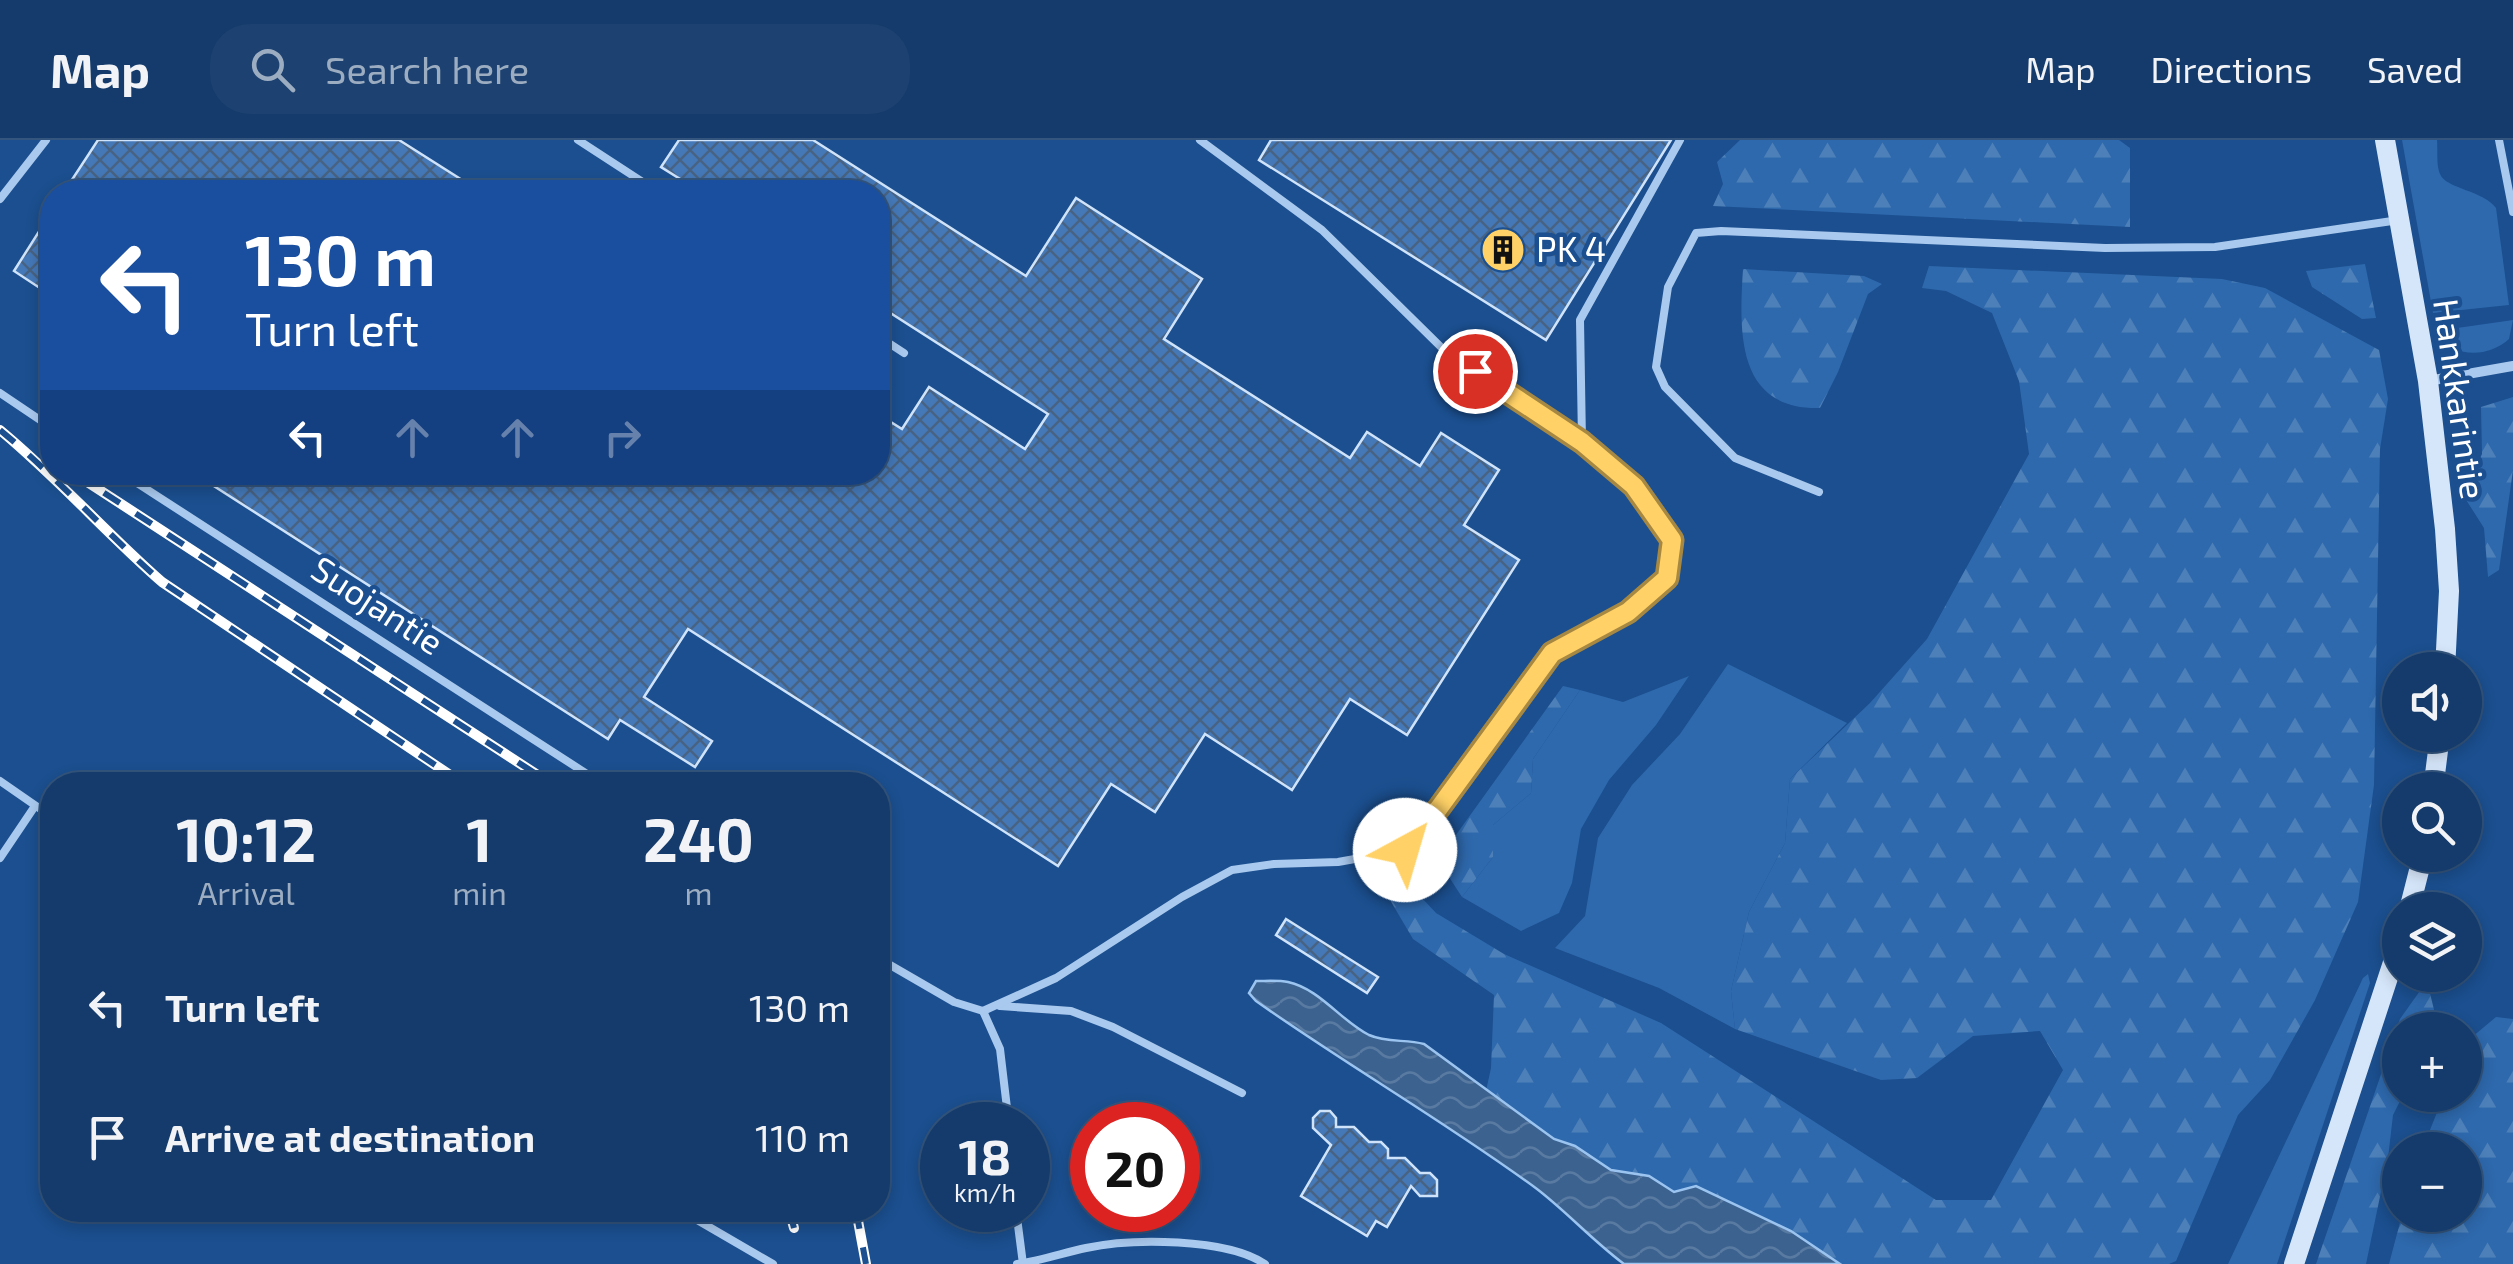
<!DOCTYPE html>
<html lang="en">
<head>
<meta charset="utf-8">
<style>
	:root { --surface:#143b6b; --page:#1d4271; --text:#f1f3f6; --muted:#9dadc1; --line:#33557e }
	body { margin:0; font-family:"Exo 2",sans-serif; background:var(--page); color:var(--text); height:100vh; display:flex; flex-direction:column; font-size:38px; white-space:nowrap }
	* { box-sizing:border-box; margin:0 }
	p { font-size:32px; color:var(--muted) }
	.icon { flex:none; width:55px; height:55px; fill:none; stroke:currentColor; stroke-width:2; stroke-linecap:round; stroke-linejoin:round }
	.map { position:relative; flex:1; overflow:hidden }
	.side { position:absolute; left:40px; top:632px; width:850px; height:450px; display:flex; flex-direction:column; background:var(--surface); border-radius:40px; box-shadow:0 5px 15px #0003,0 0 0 2px var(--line) }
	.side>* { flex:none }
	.guide { position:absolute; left:40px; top:40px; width:850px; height:305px; border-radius:40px; box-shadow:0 5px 15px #0003,0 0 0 2px var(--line); background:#1a4fa0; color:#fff; overflow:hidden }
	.fabs { position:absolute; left:2382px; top:512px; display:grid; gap:20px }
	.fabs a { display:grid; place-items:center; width:100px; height:100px; border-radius:50%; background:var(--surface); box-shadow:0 5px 15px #0003,0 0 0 2px var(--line); font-size:50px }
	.speed { position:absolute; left:920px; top:962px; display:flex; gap:20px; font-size:50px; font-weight:700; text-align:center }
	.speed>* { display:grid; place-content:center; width:130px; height:130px; border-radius:50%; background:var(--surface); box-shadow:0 5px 15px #0003,0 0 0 2px var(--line); line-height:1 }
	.speed small { font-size:25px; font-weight:400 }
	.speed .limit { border:15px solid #d22; background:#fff; color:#111 }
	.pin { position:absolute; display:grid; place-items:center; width:85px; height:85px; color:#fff; margin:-42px; border:5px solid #fff; border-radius:50%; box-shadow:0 2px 10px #0007 }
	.me { position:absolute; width:110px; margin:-55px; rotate:39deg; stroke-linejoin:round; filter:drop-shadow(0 0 8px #0008) }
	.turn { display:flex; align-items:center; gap:35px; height:210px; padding:0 40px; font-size:45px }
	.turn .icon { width:130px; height:130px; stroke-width:2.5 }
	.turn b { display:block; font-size:70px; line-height:85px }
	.lanes { display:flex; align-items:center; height:95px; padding:0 40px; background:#0003; justify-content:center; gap:50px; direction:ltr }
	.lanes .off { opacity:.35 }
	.eta { display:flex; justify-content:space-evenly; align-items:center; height:170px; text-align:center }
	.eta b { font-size:60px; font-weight:700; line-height:70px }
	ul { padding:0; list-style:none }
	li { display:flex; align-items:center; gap:30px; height:130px; padding:0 40px }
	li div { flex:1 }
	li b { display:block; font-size:38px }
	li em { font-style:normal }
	header { display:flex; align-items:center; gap:60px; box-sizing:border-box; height:140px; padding:0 50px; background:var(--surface); border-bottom:2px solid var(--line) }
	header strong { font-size:48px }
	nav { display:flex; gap:55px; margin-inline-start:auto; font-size:35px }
	.search { width:700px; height:90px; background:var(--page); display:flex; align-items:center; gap:25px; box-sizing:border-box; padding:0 35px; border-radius:40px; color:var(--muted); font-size:38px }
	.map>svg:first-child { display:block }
</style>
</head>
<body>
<header>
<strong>Map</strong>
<div class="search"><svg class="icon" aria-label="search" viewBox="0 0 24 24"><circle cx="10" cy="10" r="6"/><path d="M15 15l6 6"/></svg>Search here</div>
<nav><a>Map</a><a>Directions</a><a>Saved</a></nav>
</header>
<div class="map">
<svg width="2513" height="1124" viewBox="0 0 2513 1124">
	<defs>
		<pattern id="forest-firs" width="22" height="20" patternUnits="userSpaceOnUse" patternTransform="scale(2.5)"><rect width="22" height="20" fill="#2e69ad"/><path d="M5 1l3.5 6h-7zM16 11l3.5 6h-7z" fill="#4d80b9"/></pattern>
		<pattern id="water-waves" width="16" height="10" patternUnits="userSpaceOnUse" patternTransform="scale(2.5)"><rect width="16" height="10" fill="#3c6290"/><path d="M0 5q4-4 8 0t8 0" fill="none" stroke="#597aa1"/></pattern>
		<pattern id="building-cross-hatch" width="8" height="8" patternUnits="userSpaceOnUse" patternTransform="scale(2.5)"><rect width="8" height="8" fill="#4478b7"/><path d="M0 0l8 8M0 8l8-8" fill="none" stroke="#486282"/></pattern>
	</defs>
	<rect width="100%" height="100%" fill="#1b4f8f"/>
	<g fill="#2e69ad">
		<path d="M2402 0H2437C2438 10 2436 25 2440 34 2446 49 2483 50 2496 68L2509 165 2433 173Z"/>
		<path d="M2513 180 2509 199C2487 219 2450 218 2436 191Z"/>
		<path d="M1728 524 1847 583 1790 639 1785 703 1749 772 1731 851 1735 889 1659 848 1555 808 1585 776 1598 698 1632 645 1680 594Z"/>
		<path d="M1689 536 1656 585 1609 640 1581 689 1572 743 1559 773 1521 791 1462 757 1493 717V685L1531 653 1533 619 1580 550 1623 562Z"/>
		<path d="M2368 834 2370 843 2277 1124H2228L2363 838Z"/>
	</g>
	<g fill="url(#forest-firs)">
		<path d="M1740 0H2119L2130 8V87L1713 66 1723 44 1717 22Z"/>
		<path d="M2365 124 2376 178 2362 179 2312 147 2306 131Z"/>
		<path d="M1929 126 2222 139 2265 148 2379 210 2388 259 2380 309 2374 645 2358 762 2315 860 2270 940 2238 975 2176 1121 2169 1124H1840L1765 1080 1697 1046 1674 1052 1649 1036 1611 1030 1575 1006 1554 999 1486 951 1491 928 1494 855 1413 799 1383 748 1403 738 1436 773 1504 814 1661 883 1936 1060H1991L2063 930 2040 891 1973 896 1917 938 1881 940 1735 889 1731 851 1749 772 1785 703 1790 639 1870 563 1927 499 2029 314 2019 241 1992 173 1946 151 1922 148Z"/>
		<path d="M1743 129 1864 136 1882 144 1868 154 1838 232 1820 268C1736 270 1739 192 1743 129Z"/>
		<path d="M2513 257V330L2499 430 2488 437 2484 388 2463 355 2482 314 2481 267Z"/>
		<path d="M1563 546 1580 550 1533 619 1531 653 1493 685V717L1462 757 1438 720Z"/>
		<path d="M2427 841 2438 886 2436 890H2400V955H2403L2393 975 2388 1018 2366 1124H2316L2400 879Z"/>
		<path d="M2496 877 2513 879V1124H2389L2402 1075H2465V1010H2422L2444 955H2465V903Z"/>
	</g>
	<path fill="url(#water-waves)" stroke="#9cc4f0" stroke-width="2.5" d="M1256 841C1266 841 1279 840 1288 842 1320 849 1341 881 1369 895 1387 903 1406 899 1424 904L1554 999 1575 1006 1611 1030 1649 1036 1674 1052 1696 1046 1791 1091 1840 1124H1624C1593 1101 1567 1072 1537 1049 1446 982 1348 926 1256 861L1249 853Z"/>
	<g fill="url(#building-cross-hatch)" stroke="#cfe3fa" stroke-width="2.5">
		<path d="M98 0H399L481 52H64Z"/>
		<path d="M679 0H813L1026 136 1076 58 1202 139 1164 199 1350 318 1367 292 1420 326 1441 293 1499 330 1464 385 1519 420 1407 595 1350 559 1292 650 1205 594 1155 672 1111 644 1058 726 688 489 644 557 712 601 695 627 620 580 608 599 192 332H878V274L902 289 929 247 1025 309 1048 274 878 165V52H701L661 27Z"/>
		<path d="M1271 0H1671L1546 200 1259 20Z"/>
		<path d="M52 71V156L14 131Z"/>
		<path d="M1286 779 1378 837 1367 853 1276 795Z"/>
		<path d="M1320 971H1330L1336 978V987H1354L1369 1002H1381L1388 1009V1018H1405L1420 1033H1430L1437 1040V1056H1420L1411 1046 1387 1087 1376 1081 1367 1096 1301 1056 1331 1005 1313 988V978Z"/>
	</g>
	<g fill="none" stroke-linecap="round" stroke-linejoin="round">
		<g stroke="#a9c9ee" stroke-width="8">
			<path d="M578 0 658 52"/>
			<path d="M2499 0 2513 72"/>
			<path d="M0 59 46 0"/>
			<path d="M878 196 904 213"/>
			<path d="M0 253 52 288"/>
			<path d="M1582 302 1580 180 1680 0"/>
			<path d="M120 332 604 645"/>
			<path d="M1819 352 1735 318 1665 247 1656 227 1668 147 1696 93 1721 91 2105 108 2215 107 2399 80"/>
			<path d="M0 641 52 677"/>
			<path d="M0 718 35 666"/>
			<path d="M878 818 954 862 983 871 1000 909 1009 985"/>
			<path d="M1000 866 1071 871 1113 887 1242 953"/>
			<path d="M983 871 1056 838 1182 757 1232 730 1274 724 1338 722 1405 710 1439 668 1553 513 1628 472 1667 439 1672 400 1634 346 1582 302 1446 212 1322 90 1200 0"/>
			<path d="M680 1070 773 1124"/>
			<path d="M1016 1070 1023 1124"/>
			<path d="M1017 1124C1040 1121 1063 1113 1086 1108 1132 1098 1226 1098 1265 1124"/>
		</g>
		<path stroke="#a9c9ee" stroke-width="10" d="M2428 241 2513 226"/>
		<g stroke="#d6e6fa" stroke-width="20">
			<path d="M2385 0 2428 241 2445 389 2449 451 2445 530"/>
			<path d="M2433 650 2440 595"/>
			<path d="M2409 770 2423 715"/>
			<path d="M2294 1124 2400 801"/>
		</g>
		<defs>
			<g id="rail">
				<path d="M0 290C57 337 106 393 162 442L465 645"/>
				<path d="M72 332 553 645"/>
				<path d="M789 1070 794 1088"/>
				<path d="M856 1070 866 1124"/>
			</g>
		</defs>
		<use href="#rail" stroke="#fff" stroke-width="10"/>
		<use href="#rail" stroke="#1b4f8f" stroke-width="6" stroke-dasharray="19" stroke-linecap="butt"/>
	</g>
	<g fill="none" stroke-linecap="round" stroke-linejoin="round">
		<defs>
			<path id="route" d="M1405 710 1439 668 1552 513 1628 472 1667 438 1672 400 1634 346 1582 302 1475 231"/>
		</defs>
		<use href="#route" stroke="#a68842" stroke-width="25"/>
		<use href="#route" stroke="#ffd166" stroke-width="18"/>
	</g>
	<defs>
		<symbol id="building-disc" viewBox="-11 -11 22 22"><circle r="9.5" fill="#ffd166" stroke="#1b4f8f"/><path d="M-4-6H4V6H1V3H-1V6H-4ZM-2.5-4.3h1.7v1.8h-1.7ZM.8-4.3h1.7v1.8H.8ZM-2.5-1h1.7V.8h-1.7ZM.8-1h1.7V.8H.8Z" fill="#111"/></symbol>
	</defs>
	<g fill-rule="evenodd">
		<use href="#building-disc" x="1478" y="85" width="50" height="50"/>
	</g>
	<g text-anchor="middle" stroke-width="9" stroke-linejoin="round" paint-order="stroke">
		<g font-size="35" fill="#fff" stroke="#1b4f8f" text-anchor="start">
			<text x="1536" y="122">PK 4</text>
		</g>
		<g font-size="35" fill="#fff" stroke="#1b4f8f">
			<text transform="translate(2459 259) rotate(82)" y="12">Hankkarintie</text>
			<text transform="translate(377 466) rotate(33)" y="12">Suojantie</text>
		</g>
	</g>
</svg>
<div class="fabs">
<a><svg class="icon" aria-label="sound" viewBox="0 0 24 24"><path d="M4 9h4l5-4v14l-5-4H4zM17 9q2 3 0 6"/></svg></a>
<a><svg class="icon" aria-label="search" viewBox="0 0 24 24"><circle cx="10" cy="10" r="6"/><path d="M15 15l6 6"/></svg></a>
<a><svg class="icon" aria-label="layers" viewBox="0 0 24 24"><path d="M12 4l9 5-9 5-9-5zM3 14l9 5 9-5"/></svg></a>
<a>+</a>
<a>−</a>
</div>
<div class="speed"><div>18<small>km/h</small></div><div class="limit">20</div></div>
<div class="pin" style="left:1475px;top:231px;background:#d93025"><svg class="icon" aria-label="arrive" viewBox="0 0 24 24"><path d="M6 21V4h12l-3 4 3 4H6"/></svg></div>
<svg class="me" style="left:1405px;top:710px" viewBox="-20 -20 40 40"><circle r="19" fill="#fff"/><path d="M0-13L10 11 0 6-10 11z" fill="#ffd166"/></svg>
<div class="guide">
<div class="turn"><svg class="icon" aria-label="left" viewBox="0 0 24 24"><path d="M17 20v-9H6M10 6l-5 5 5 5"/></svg><div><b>130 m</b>Turn left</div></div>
<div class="lanes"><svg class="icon" aria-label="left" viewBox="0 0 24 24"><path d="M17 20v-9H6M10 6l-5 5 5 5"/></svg><svg class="icon off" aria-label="ahead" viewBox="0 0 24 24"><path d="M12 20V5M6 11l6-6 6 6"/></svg><svg class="icon off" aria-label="ahead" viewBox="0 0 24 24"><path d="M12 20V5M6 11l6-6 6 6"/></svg><svg class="icon off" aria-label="right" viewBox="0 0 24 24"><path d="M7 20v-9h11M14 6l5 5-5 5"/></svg></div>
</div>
<section class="side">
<div class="eta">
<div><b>10:12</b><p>Arrival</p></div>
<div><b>1</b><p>min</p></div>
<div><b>240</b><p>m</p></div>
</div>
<ul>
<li><svg class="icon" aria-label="left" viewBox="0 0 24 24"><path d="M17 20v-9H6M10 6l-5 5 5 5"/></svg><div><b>Turn left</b></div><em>130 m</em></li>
<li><svg class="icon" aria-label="arrive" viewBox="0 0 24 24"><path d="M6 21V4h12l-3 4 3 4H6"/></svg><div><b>Arrive at destination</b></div><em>110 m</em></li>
</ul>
</section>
</div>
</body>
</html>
